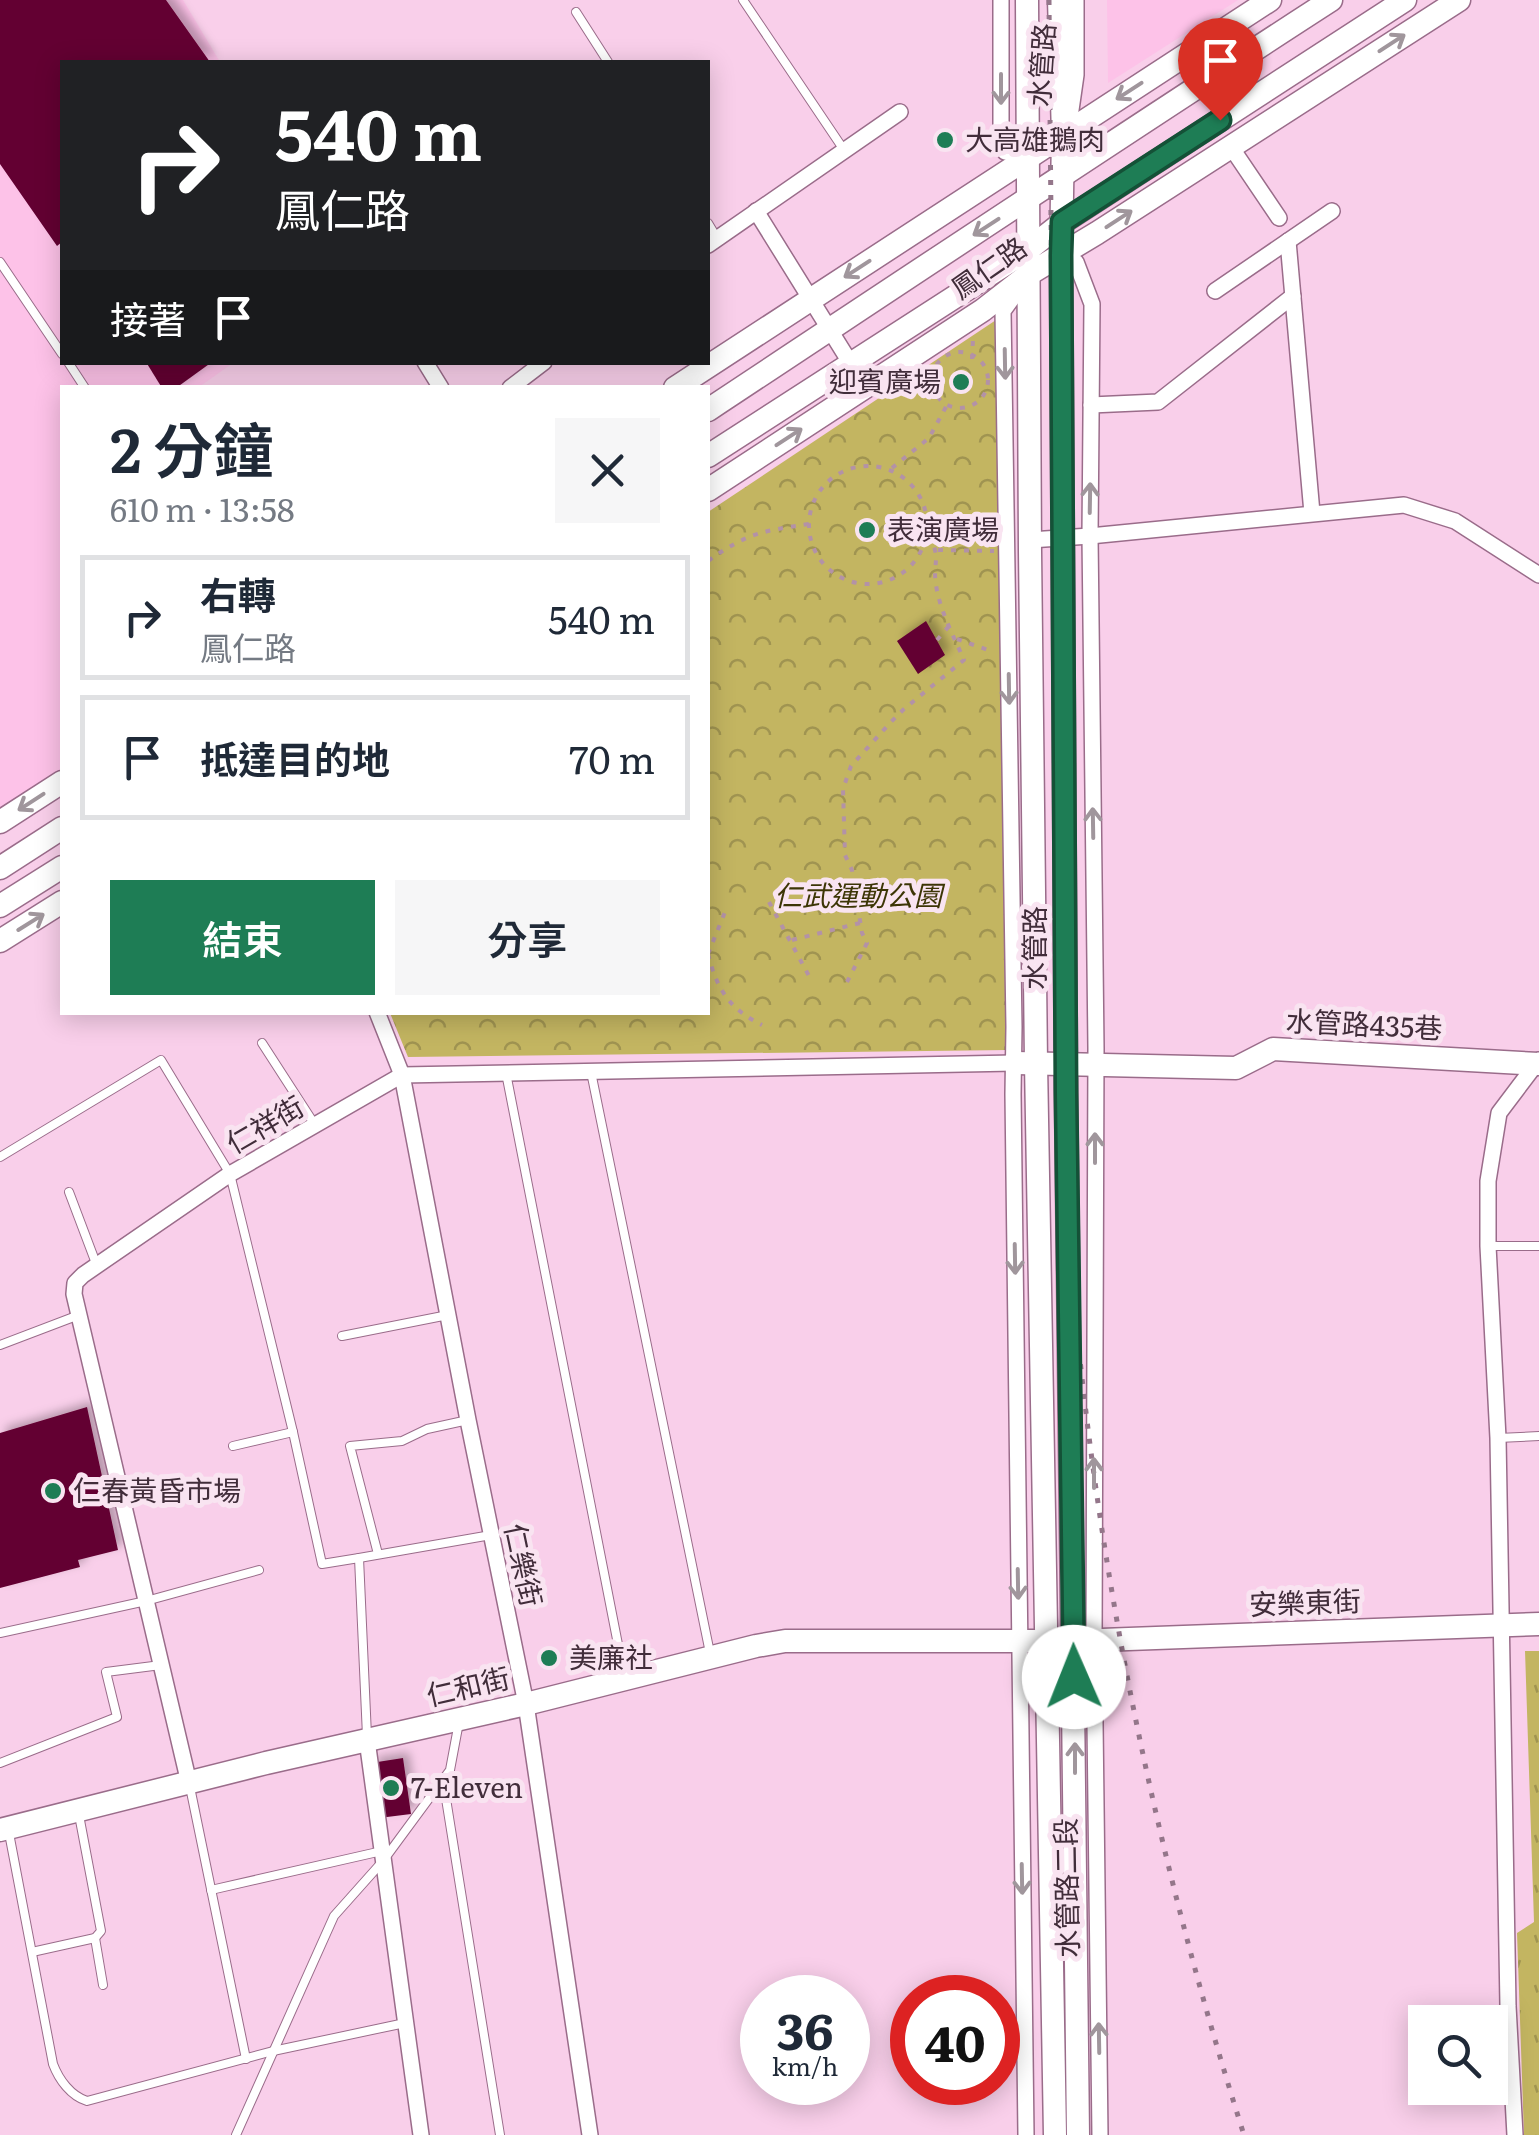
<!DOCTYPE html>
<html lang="zh-TW">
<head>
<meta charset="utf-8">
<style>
	:root { --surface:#fff; --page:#f6f6f7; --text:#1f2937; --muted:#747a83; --line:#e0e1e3; --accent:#1e7d55 }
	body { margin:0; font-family:Literata,"Noto Sans TC",serif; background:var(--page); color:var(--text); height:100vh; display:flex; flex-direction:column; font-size:38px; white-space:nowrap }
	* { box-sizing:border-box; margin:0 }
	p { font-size:32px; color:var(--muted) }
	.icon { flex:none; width:55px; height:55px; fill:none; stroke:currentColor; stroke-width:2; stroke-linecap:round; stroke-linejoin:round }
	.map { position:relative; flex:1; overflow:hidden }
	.panel { position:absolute; left:60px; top:385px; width:650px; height:630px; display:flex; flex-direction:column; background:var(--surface); border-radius:0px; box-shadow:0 5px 25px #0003 }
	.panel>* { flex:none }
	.guide { position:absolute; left:60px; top:60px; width:650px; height:305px; border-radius:0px; box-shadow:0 5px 25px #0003; background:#202124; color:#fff; overflow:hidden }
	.buttons { position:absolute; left:1408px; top:2005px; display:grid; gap:20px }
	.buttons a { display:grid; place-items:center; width:100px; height:100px; border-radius:0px; background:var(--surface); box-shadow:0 5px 25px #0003; font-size:50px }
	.speed { position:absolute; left:740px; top:1975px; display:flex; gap:20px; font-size:50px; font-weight:700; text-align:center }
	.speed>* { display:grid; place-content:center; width:130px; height:130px; border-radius:50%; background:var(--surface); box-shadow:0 5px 25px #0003; line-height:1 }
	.speed small { font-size:25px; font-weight:400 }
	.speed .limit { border:15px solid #d22; background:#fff; color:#111 }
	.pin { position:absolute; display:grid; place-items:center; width:85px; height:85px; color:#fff; margin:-102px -42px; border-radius:50% 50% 50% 0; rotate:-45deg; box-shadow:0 0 10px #0007 }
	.pin .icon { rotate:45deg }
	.me { position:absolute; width:110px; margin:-55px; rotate:359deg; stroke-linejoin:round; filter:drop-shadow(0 0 8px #0008) }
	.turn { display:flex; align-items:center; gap:35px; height:210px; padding:0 50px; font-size:45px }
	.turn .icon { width:130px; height:130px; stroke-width:2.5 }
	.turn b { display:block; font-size:70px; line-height:85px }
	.then { display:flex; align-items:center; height:95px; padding:0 50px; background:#0003; gap:20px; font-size:38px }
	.round { display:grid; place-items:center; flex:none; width:105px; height:105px; border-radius:0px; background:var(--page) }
	.overview { display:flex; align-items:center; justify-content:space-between; height:170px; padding:0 50px }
	h1 { font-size:60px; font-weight:600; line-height:75px }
	.action { display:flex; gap:20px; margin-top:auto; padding:20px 50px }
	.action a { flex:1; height:115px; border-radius:0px; background:var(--accent); color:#fff; font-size:40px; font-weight:600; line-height:115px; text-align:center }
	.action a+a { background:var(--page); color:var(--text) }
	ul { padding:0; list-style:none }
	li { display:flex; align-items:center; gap:30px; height:125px; margin:0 20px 15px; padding:0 30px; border:5px solid var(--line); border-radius:0px }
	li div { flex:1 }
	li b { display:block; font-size:38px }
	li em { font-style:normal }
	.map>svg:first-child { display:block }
</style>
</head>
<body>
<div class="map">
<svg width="1539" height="2135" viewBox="0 0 1539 2135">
	<defs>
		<pattern id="grass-tufts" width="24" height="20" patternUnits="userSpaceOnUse" patternTransform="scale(2.5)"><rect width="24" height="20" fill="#c3b561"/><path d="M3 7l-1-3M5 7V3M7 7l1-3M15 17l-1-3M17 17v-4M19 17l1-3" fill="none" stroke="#a09451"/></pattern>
		<pattern id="park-crowns" width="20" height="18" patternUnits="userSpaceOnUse" patternTransform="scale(2.5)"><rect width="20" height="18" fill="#c3b561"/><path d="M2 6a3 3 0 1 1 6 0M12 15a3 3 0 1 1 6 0" fill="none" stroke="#a09451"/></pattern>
		<filter id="shadow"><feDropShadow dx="6" dy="-6" stdDeviation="5" flood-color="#0004"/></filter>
	</defs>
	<rect width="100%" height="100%" fill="#f9cfea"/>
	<g fill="#fdc2e8">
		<path d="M0 0H183L220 62H62V362L233 363 199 387 62 388V772L0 812Z"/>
		<path d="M1107 0H1238L1108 83Z"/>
	</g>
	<path fill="url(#grass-tufts)" d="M1525 1651H1539V2135H1524L1517 1933 1534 1922Z"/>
	<path fill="url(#park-crowns)" d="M1005 314 1009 1050 408 1057 390 1013 708 1012V512Z"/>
	<g fill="#630232" filter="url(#shadow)">
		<path d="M0 0H166L210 62H62V242L57 246 0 164Z"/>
		<path d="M146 362H212L176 388H162Z"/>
		<path d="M926 621 945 655 918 674 897 641Z"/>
		<path d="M87 1407 118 1550 78 1560 80 1567 0 1588V1433Z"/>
		<path d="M403 1758 411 1814 379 1818 371 1763Z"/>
	</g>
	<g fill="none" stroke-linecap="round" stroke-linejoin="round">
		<defs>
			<g id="lane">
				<path d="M743 0 844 150"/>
				<path d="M576 12 608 62"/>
				<path d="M708 223 717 238"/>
				<path d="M0 262 62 354"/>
				<path d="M68 362 85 388"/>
				<path d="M262 1043 315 1125"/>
				<path d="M591 1072 710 1653"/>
				<path d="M506 1073 624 1675"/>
				<path d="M0 1157 161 1060 230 1174 293 1432 322 1564 359 1558 367 1736"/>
				<path d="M69 1192 97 1266"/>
				<path d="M1488 1246H1539"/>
				<path d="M342 1336 448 1315"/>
				<path d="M0 1345 79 1315"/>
				<path d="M1498 1438 1539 1436"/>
				<path d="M233 1446 293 1432"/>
				<path d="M378 1554 350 1446 402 1441 427 1429 468 1420"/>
				<path d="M359 1558 491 1535"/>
				<path d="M0 1633 146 1601 259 1570"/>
				<path d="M0 1763 117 1717 106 1672 161 1665"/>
				<path d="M443 1780 500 2135"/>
				<path d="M190 1787 246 2059"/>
				<path d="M9 1833 53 2064C59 2080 71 2096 87 2101L273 2051 405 2023"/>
				<path d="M211 1890 382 1851"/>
				<path d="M95 1938 103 1985"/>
				<path d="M32 1952 95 1938 101 1931 79 1815"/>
				<path d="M236 2135 334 1916 383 1861 450 1770 459 1722"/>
			</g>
			<g id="street">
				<path d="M1001 0V140L1005 152 1029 157"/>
				<path d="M1070 117 1076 75V0"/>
				<path d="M1231 147 1279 218"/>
				<path d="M756 211 851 364"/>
				<path d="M1288 241 1312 513"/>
				<path d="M708 245 900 112"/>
				<path d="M1061 255 1076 262 1092 304 1090 536 1096 1048 1094 1640 1100 2135"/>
				<path d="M1019 289 1003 311 1014 1027 1013 1094 1026 2135"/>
				<path d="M1215 291 1332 211"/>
				<path d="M425 362 441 388"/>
				<path d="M510 388 544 362"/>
				<path d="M1091 405 1158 402 1293 296"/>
				<path d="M1030 540 1090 536 1404 505 1455 521 1539 575"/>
				<path d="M377 1012 402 1075 468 1420 526 1704 590 2135"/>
				<path d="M367 1740 421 2135"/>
				<path d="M189 1783 74 1294 75 1283 83 1275 230 1174 402 1075 1014 1063"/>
				<path d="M1515 2135 1508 2006 1498 1438 1488 1246V1181L1499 1113 1539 1060"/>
			</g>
			<g id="secondary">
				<path d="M1027 0 1030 551 1036 1063 1055 2135"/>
				<path d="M1059 0 1063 135 1061 255 1066 1093 1078 2135"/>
				<path d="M675 388 1270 0"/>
				<path d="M708 410C915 273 1122 135 1331 0"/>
				<path d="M708 456 1029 249 1063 222 1405 0"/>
				<path d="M708 490 983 310 1029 274 1097 233 1459 0"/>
				<path d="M0 822 62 782"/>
				<path d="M0 868 62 828"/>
				<path d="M0 906 62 867"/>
				<path d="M0 941 62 902"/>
				<path d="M1014 1063 1236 1068 1273 1049 1539 1064"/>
				<path d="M0 1830 266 1763 526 1704 756 1646 785 1641H1074L1539 1624"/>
			</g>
		</defs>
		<use href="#lane" stroke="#9a6c8a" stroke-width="10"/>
		<use href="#street" stroke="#9a6c8a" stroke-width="18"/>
		<use href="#secondary" stroke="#9a6c8a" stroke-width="25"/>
		<g stroke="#b392a7" stroke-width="4" stroke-dasharray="5 8" stroke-linecap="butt">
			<circle cx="960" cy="380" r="28"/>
			<path d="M972 359 973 339"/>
			<circle cx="868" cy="525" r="59"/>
			<path d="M892 468 929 438 947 405"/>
			<path d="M938 550 994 551"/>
			<path d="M708 561C747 533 762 531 809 524"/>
			<path d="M957 639 991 651"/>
			<path d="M937 640 949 626"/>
			<path d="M708 878V920"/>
			<path d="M769 902 809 976"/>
			<path d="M792 940 860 923"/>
			<path d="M708 954C717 989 729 1009 762 1025"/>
			<path d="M708 954 725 912"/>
			<path d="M847 982 867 943 862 933 852 870 845 855 843 789 851 766 890 723 904 709 964 660C954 637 940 611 936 585 932 560 943 560 927 532"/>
		</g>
		<use href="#lane" stroke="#fff" stroke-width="8"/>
		<use href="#street" stroke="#fff" stroke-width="15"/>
		<use href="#secondary" stroke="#fff" stroke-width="22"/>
		<path stroke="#94768a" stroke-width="5" stroke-dasharray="5 10" stroke-linecap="butt" d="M1049 0C1051 242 1054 484 1056 725 1058 917 1057 1108 1074 1299 1100 1585 1157 1861 1244 2135"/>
	</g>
	<defs><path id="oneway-shaft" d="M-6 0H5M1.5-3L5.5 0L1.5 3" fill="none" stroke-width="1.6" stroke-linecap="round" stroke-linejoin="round" transform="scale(2.5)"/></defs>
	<g stroke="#a0969c">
		<use href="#oneway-shaft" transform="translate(1392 43) rotate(-33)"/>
		<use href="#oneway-shaft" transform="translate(1001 89) rotate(90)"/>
		<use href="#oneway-shaft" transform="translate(1129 91) rotate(147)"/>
		<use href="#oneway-shaft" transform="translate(1119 219) rotate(-33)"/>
		<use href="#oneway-shaft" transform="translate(986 227) rotate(147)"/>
		<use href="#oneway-shaft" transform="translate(857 269) rotate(147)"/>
		<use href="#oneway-shaft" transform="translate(1005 364) rotate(89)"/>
		<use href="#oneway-shaft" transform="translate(789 437) rotate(-33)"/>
		<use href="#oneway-shaft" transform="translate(1090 498) rotate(-89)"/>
		<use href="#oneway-shaft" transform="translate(1009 689) rotate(89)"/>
		<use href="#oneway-shaft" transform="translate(31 802) rotate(147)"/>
		<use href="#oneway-shaft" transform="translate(1093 823) rotate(-91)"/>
		<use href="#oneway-shaft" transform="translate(31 922) rotate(-32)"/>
		<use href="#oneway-shaft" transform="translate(1095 1148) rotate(-90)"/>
		<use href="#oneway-shaft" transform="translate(1015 1259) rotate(89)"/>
		<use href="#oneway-shaft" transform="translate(1094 1473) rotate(-90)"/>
		<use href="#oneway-shaft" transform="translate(1018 1584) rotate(89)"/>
		<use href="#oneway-shaft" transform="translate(1075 1758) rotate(-90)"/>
		<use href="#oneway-shaft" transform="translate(1022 1879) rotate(89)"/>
		<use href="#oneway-shaft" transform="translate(1099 2038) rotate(-91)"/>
	</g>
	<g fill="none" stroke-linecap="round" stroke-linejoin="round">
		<defs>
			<path id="route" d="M1074 1677 1066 1093 1061 255 1062 222 1220 120"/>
		</defs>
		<use href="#route" stroke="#145137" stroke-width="25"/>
		<use href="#route" stroke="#1e7d55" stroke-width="18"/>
	</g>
	<g fill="#1e7d55" stroke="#f9e4f1" stroke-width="4">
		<circle cx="945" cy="140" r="10"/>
		<circle cx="961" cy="382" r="10"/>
		<circle cx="867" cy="530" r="10"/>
		<circle cx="53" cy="1491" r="10"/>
		<circle cx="549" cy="1658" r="10"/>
		<circle cx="391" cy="1788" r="10"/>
	</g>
	<g text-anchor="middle" stroke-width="10" stroke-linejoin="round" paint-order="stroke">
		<g font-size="28" fill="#412d3a" stroke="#f9e4f1">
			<text transform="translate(1042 65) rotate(-86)" y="10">水管路</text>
			<text transform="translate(989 268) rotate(-35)" y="10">鳳仁路</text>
			<text transform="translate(1035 948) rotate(-90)" y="10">水管路</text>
			<text transform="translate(1364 1025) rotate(3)" y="10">水管路435巷</text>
			<text transform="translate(265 1125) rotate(-30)" y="10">仁祥街</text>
			<text transform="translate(523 1565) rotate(78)" y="10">仁樂街</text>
			<text transform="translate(1305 1603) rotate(-2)" y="10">安樂東街</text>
			<text transform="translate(468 1687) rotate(-13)" y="10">仁和街</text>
			<text transform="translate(1067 1888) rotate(-91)" y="10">水管路二段</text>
		</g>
		<g font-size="28" fill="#412d3a" stroke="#f9e4f1" text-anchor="start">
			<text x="965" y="150">大高雄鵝肉</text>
			<text x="941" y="392" text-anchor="end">迎賓廣場</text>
			<text x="887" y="540">表演廣場</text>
			<text x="73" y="1501">仁春黃昏市場</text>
			<text x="569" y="1668">美廉社</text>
			<text x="411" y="1798">7-Eleven</text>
		</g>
		<g font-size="28" font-style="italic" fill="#3c3505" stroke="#f9e4f1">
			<text x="858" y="906">仁武運動公園</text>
		</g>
	</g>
</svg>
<div class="buttons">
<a><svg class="icon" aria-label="search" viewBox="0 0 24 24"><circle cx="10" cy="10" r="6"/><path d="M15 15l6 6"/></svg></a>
</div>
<div class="speed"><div>36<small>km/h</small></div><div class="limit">40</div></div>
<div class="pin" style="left:1220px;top:120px;background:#d93025"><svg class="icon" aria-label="arrive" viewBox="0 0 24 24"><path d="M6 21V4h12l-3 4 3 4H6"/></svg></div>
<svg class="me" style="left:1074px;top:1677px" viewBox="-20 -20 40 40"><circle r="19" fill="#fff"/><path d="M0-13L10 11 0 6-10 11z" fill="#1e7d55"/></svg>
<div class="guide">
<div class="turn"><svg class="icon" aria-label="right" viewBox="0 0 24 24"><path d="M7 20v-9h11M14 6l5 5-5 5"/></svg><div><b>540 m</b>鳳仁路</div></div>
<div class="then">接著<svg class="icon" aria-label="arrive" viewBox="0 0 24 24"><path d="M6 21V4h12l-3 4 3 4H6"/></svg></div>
</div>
<section class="panel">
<div class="overview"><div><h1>2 分鐘</h1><p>610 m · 13:58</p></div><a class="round"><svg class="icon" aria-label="close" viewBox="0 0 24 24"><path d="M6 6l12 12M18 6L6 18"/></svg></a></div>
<ul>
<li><svg class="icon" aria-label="right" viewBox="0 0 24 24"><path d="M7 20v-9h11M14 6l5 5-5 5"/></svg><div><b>右轉</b><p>鳳仁路</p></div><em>540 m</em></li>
<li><svg class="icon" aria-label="arrive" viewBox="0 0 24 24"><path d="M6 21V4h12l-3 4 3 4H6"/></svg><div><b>抵達目的地</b></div><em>70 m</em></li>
</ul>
<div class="action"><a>結束</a><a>分享</a></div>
</section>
</div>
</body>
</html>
